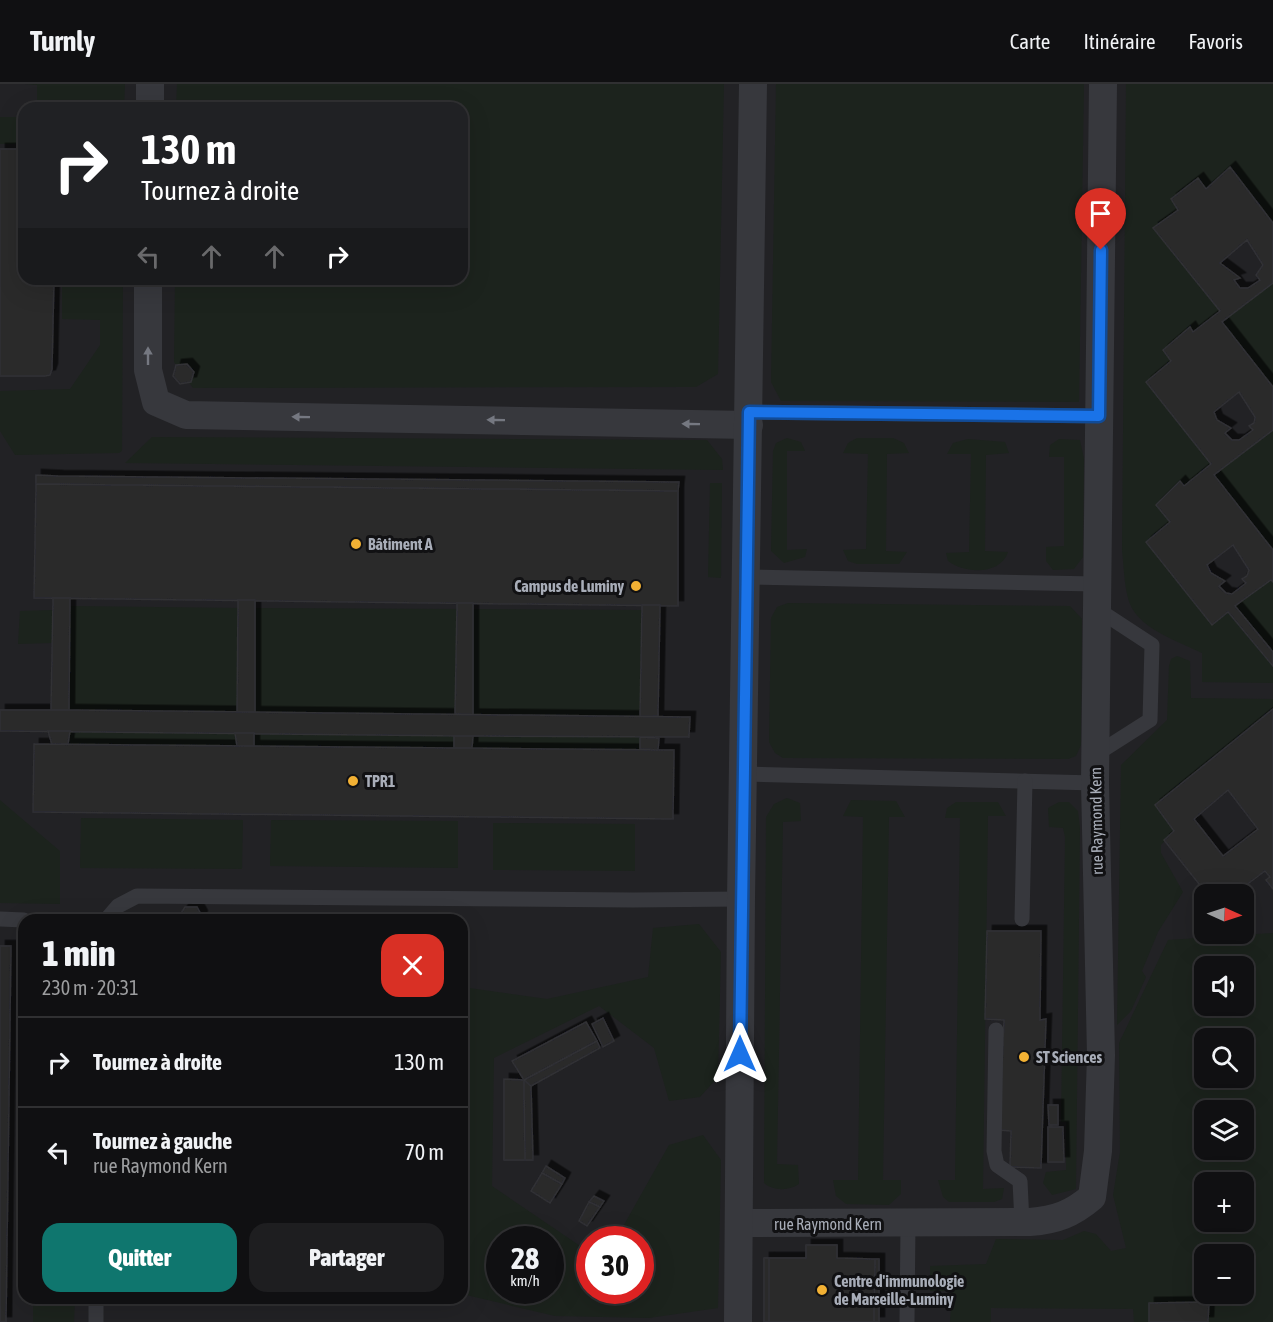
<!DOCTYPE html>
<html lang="fr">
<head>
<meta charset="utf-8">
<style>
	:root { --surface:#101012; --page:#1e1e20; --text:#f1f3f6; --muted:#9c9d9f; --line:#303032; --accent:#0f766e }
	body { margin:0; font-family:"Asap Condensed",sans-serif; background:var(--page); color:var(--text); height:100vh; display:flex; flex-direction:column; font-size:22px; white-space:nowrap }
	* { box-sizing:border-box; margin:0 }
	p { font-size:20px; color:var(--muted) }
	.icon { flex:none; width:33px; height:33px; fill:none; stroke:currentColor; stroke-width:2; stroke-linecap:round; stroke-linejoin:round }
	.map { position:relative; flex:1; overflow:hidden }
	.side { position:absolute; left:18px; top:830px; width:450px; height:390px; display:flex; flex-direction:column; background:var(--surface); border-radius:18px; box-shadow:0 6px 24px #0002,0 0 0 2px var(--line) }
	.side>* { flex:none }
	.hud { position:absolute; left:18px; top:18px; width:450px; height:183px; border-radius:18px; box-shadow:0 6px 24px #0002,0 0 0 2px var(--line); background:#202124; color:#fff; overflow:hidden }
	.needle { width:39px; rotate:93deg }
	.buttons { position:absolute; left:1194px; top:800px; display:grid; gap:12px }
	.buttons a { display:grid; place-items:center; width:60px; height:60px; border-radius:12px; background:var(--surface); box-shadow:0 6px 24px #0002,0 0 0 2px var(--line); font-size:30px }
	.speed { position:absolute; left:486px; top:1142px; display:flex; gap:12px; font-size:30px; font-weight:700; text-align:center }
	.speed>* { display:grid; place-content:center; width:78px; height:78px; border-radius:50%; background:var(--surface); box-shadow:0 6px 24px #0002,0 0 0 2px var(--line); line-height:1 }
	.speed small { font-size:15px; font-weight:400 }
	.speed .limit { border:9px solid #d22; background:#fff; color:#111 }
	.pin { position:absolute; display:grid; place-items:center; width:51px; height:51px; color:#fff; margin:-62px -26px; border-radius:50% 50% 50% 0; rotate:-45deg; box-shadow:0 0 6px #0007 }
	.pin .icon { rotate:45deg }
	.me { position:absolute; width:66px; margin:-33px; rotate:0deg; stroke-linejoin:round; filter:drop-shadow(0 0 4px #0008) }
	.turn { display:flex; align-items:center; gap:21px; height:126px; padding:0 24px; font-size:27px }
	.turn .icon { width:78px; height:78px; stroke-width:2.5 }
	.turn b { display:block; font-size:42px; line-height:51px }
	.lanes { display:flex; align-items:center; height:57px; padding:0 24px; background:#0003; justify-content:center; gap:30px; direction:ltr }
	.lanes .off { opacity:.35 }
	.round { display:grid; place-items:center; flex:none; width:63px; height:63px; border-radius:18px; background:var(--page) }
	.overview { display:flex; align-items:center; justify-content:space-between; height:102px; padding:0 24px }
	h1 { font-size:36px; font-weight:800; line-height:45px }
	.cta { display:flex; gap:12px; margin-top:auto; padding:12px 24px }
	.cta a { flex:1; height:69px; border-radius:18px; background:var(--accent); color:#fff; font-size:24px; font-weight:800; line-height:69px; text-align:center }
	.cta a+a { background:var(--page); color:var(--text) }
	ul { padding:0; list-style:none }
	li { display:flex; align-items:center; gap:18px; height:90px; padding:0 24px; border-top:2px solid var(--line) }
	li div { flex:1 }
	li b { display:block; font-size:22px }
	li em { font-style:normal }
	header { display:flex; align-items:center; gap:36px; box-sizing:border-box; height:84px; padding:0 30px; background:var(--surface); border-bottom:2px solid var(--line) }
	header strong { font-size:28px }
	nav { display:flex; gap:33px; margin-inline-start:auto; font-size:21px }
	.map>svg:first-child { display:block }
</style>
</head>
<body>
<header>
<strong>Turnly</strong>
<nav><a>Carte</a><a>Itinéraire</a><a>Favoris</a></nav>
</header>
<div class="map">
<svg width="1273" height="1238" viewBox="0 0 1273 1238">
	<defs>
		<filter id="shadow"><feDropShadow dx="5.5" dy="-5.5" stdDeviation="0" flood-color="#0009"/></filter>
	</defs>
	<rect width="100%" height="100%" fill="#161618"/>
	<path fill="#222225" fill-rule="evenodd" d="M0 0H1273V1238H0ZM24 24H462V195H24ZM1204 810H1244V849H1204ZM24 836H462V1214H24ZM1204 882H1244V921H1204ZM1204 954H1244V993H1204ZM1204 1026H1244V1065H1204ZM1204 1098H1244V1137H1204ZM500 1155H550V1206H500ZM590 1155H640V1206H590ZM1204 1170H1244V1209H1204Z"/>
	<g fill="#1c231d" fill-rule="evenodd">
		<path d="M25 0H125L124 24H37V1Z"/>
		<path d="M177 0H724L718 290 696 303 193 304 174 278 175 195H462V24H176Z"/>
		<path d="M776 0H1084L1079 318 781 317 771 298Z"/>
		<path d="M1126 0H1273V139L1230 84 1206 105 1198 94 1171 115 1178 126 1153 144 1220 227 1193 248 1163 266 1171 277 1211 380 1184 402 1180 397 1156 420 1170 438 1146 458 1212 541 1228 528 1273 582V599L1202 598V569C1178 557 1135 544 1128 514 1124 499 1124 483 1122 467Z"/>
		<rect x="0" y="33" width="24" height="27"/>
		<path d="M62 195H123L122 367 119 369 15 371 0 347V307L70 305 100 261V236L62 235Z"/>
		<path d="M1273 199V303L1222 238Z"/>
		<path d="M1273 346V466L1214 391Z"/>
		<path d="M152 353 707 356 722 375 723 386 125 379Z"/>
		<path d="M787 354 801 358 805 367H787V466L807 465 805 473 784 479 771 467 773 367 776 359Z"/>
		<path d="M857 354H893L904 359 909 369 887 370 886 467 907 468 899 480H857L848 477 843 466 866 465 868 370 843 369 848 359Z"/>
		<path d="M968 355 1005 358 1009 369 986 371 985 467 1008 468C1001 491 965 490 948 477L946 469 969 468 971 370H947L953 359Z"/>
		<path d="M1059 355 1080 356 1084 375 1083 473 1074 485 1053 486 1046 477V463L1064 462V373H1049L1050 361Z"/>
		<path d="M710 399H722L721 494 708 493Z"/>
		<path d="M1271 496 1273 498V568L1235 522Z"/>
		<path d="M788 519 1070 522 1082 535 1081 661 1076 672 1068 675 783 674 775 669 769 658 771 534 777 523Z"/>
		<path d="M70 522 239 524 237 628 69 626Z"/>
		<path d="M256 524 457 525 455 630 255 629Z"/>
		<path d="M473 525 642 526 640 633 473 631Z"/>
		<path d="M53 526 52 559 18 560 20 527Z"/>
		<path d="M1177 572 1190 577 1191 614 1273 615V625L1155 721 1174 747 1161 761V769L1183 808 1158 848 1142 887 1146 893 1131 927 1117 941 1121 681 1167 636 1169 582 1171 575Z"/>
		<path d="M70 647 235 649 237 662 69 660Z"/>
		<path d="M254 649 454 652V665L254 662Z"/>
		<path d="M473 652 640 653V665L472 664Z"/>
		<path d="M787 714 800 719 801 737 783 738 777 1080 798 1081 799 1100C789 1107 773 1107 764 1099L766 733 774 720Z"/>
		<path d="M0 716 60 767V820L0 819Z"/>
		<path d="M851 716 896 717 905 733H889L883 1096H901V1110L889 1121 846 1120 836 1112 833 1096H858L863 733 843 732Z"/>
		<path d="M956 718H998L1006 732H988L983 1105 1004 1104 1002 1115 994 1118H949L943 1113 938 1096H955L960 734H945L947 724Z"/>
		<path d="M1059 718H1069L1078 727 1080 744 1076 1105 1052 1111 1043 1099 1046 1088 1066 1086V1038H1061L1065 753 1063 744 1049 743 1048 724Z"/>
		<path d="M81 734 243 736 242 785 80 784Z"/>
		<path d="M271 736 458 737V784L270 782Z"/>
		<path d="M493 739 635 740V787L493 786Z"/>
		<path d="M699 840 721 868 718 993 700 1013 669 1017 654 964 599 922 494 974 492 1102 589 1168 590 1206H640V1155H616L669 1061 703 1051 721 1076 718 1224 649 1234 555 1232 462 1210V903L547 915 648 893 653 844ZM500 1155H550V1206H500Z"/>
		<path d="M1273 849V1238H1208L1209 1219H1149V1238H1134L1133 1225 991 1224V1238H950L952 1207H930V1182L986 1180 996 1155 1063 1156 1084 1147 1096 1150 1111 1167 1126 1164 1113 1111 1120 1068 1119 959 1168 856ZM1204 882H1244V921H1204ZM1204 954H1244V993H1204ZM1204 1026H1244V1065H1204ZM1204 1098H1244V1137H1204ZM1204 1170H1244V1209H1204Z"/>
		<path d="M75 1215 74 1238H33V1216Z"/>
	</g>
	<g fill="#29292c" stroke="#303034" stroke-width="1.5" fill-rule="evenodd" filter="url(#shadow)">
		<path d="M0 65H24V195H54L52 285 50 291 45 292H0Z"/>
		<path d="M1230 83 1273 139V199L1222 238 1273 303V346L1214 391 1273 466V498L1271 496 1235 522 1273 568V582L1228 528 1212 541 1146 458 1170 438 1156 421 1180 397 1184 402 1211 380 1146 298 1171 277 1163 266 1190 243 1193 248 1220 227 1153 144 1178 126 1171 115 1198 94 1206 105ZM1247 156 1263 181 1256 191 1260 196 1248 204H1240L1234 196 1240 194 1220 179ZM1239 308 1255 333 1254 339 1249 342 1253 346 1239 356H1232L1225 349 1231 344 1217 336 1214 328ZM1233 461 1249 486 1247 492 1242 495 1246 499 1232 510 1226 509 1219 502 1225 497 1211 489 1207 481Z"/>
		<path d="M187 280 194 288 191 298 180 300 173 292 176 281Z"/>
		<path d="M36 391 58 392 679 398 678 407 36 400Z"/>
		<path d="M36 400 678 407V522L34 514Z"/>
		<path d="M53 514H70L69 626H51Z"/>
		<path d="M238 516H255V629L237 628Z"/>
		<path d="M457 519H473V631L455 630Z"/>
		<path d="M642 521H660L658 632 640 633Z"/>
		<path d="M1273 625V805L1266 796 1270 793 1265 787 1234 810H1207L1164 756 1174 747 1155 721ZM1228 706 1258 745 1223 772 1194 735Z"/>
		<path d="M0 626H69L690 633 689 653 464 652 0 647Z"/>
		<path d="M48 647H70L68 660 52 661Z"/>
		<path d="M235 649H254V662H237Z"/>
		<path d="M454 652H473L472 664 454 665Z"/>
		<path d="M640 653 659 654 658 666 640 665Z"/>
		<path d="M34 660 674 666 673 735 33 728Z"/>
		<path d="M185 823H197L202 832 200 836H181L179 832Z"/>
		<path d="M987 847H1041L1040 936 1046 935 1041 1084 1010 1083 1011 1047 999 1046 1004 936 985 935Z"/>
		<path d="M0 862H11L6 1238H0Z"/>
		<path d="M603 934 614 957 603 963 592 940Z"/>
		<path d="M586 938 597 957 524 996 512 977Z"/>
		<path d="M597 957 600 964 531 1002 524 996Z"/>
		<path d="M504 995 524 996 525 1076H504Z"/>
		<path d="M524 996 531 1002 533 1076H525Z"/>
		<path d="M1048 1021H1058V1041H1049Z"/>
		<path d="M1048 1043H1063L1064 1078H1048Z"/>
		<path d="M546 1082 565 1094 562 1100 542 1089Z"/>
		<path d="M542 1089 562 1100 550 1119 531 1107Z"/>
		<path d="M594 1112 604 1117 600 1123 589 1118Z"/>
		<path d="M589 1118 600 1123 587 1142 579 1137Z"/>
		<path d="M806 1161H837V1174L875 1175 874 1238H769V1174H806Z"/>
		<rect x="764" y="1174" width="5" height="64"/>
		<path d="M875 1175H879V1238H874Z"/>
		<path d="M1209 1218 1208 1238H1149V1219Z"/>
	</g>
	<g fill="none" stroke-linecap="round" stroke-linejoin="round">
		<g stroke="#37383d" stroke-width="15">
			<path d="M749 328 1099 332"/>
			<path d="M746 493 1097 500"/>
			<path d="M1095 671 1150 636 1152 561 1097 525"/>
			<path d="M745 690 1095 699"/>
			<path d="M0 835 24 836"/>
			<path d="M1022 835 1025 697"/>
			<path d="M106 836 118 822 137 812 633 816 741 815"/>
			<path d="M996 946 994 1067 997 1081 1020 1097 1022 1139"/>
			<path d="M96 1238V1214"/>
			<path d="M907 1238 908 1140"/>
		</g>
		<g stroke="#37383d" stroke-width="28">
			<path d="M150 24V0"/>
			<path d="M148 195V286L156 318 186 331 749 341"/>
			<path d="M739 1139 1030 1138C1056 1136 1072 1130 1092 1113L1098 1067 1101 971 1095 699 1103 0"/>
			<path d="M738 1238 741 815 753 0"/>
		</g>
	</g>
	<defs><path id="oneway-solid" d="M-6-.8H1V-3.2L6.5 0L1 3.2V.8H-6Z" transform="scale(1.5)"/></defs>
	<g fill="#757881">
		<use href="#oneway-solid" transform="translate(148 272) rotate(-90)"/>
		<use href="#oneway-solid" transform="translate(301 333) rotate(-179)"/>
		<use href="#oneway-solid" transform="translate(496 336) rotate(-179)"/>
		<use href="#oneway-solid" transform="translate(691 340) rotate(-179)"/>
	</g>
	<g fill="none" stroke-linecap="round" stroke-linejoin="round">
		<defs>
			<path id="route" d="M740 970 749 328 1099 332 1101 166"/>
		</defs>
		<use href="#route" stroke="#114b97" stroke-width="15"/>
		<use href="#route" stroke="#1a73e8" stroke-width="10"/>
	</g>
	<g fill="#f2b134" stroke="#111113" stroke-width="2">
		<circle cx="356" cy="460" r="6"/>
		<circle cx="636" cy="502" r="6"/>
		<circle cx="353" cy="697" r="6"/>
		<circle cx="1024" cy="973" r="6"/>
		<circle cx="822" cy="1206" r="6"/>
	</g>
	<g text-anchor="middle" stroke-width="6" stroke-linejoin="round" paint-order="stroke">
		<g font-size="16" font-weight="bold" fill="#a8adb8" stroke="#111113" text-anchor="start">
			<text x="368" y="466">Bâtiment A</text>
			<text x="624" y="508" text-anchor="end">Campus de Luminy</text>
			<text x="365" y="703">TPR1</text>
			<text x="1036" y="979">ST Sciences</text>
			<text x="834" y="1203">Centre d'immunologie<tspan x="834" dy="18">de Marseille-Luminy</tspan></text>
		</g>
		<g font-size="16" fill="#a8adb8" stroke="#111113">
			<text transform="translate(1096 737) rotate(-91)" y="6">rue Raymond Kern</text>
			<text x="828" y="1146">rue Raymond Kern</text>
		</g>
	</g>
</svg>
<div class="buttons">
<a><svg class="needle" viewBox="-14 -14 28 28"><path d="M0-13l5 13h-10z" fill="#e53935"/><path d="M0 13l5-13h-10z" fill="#9c9d9f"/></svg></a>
<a><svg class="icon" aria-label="sound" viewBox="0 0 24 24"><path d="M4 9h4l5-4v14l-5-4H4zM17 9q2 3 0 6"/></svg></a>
<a><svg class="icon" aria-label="search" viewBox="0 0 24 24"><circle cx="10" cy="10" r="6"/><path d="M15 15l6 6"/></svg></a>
<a><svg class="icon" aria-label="layers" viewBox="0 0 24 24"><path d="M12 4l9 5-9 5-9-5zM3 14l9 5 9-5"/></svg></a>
<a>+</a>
<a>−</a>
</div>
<div class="speed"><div>28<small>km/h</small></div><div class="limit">30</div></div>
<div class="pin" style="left:1101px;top:166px;background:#d93025"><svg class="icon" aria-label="arrive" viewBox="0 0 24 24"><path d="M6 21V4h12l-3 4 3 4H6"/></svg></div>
<svg class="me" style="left:740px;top:970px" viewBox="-20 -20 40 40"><path d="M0-17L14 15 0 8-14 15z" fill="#1a73e8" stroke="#fff" stroke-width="4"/></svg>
<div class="hud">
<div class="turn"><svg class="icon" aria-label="right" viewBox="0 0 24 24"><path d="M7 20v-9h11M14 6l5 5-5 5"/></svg><div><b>130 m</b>Tournez à droite</div></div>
<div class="lanes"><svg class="icon off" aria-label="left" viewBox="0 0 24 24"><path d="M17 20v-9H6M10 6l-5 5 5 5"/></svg><svg class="icon off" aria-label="ahead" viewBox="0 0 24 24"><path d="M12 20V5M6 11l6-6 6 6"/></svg><svg class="icon off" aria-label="ahead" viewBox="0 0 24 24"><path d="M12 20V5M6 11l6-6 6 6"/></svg><svg class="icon" aria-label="right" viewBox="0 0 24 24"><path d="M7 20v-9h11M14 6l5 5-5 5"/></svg></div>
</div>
<section class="side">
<div class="overview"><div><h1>1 min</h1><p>230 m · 20:31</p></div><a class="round" style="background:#d93025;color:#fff"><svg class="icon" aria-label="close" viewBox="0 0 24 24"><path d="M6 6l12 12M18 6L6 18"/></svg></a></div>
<ul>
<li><svg class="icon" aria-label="right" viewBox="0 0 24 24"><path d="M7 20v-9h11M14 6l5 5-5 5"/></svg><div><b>Tournez à droite</b></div><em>130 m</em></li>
<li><svg class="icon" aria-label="left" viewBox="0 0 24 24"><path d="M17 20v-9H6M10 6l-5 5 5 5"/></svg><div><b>Tournez à gauche</b><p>rue Raymond Kern</p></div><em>70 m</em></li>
</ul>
<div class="cta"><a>Quitter</a><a>Partager</a></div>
</section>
</div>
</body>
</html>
